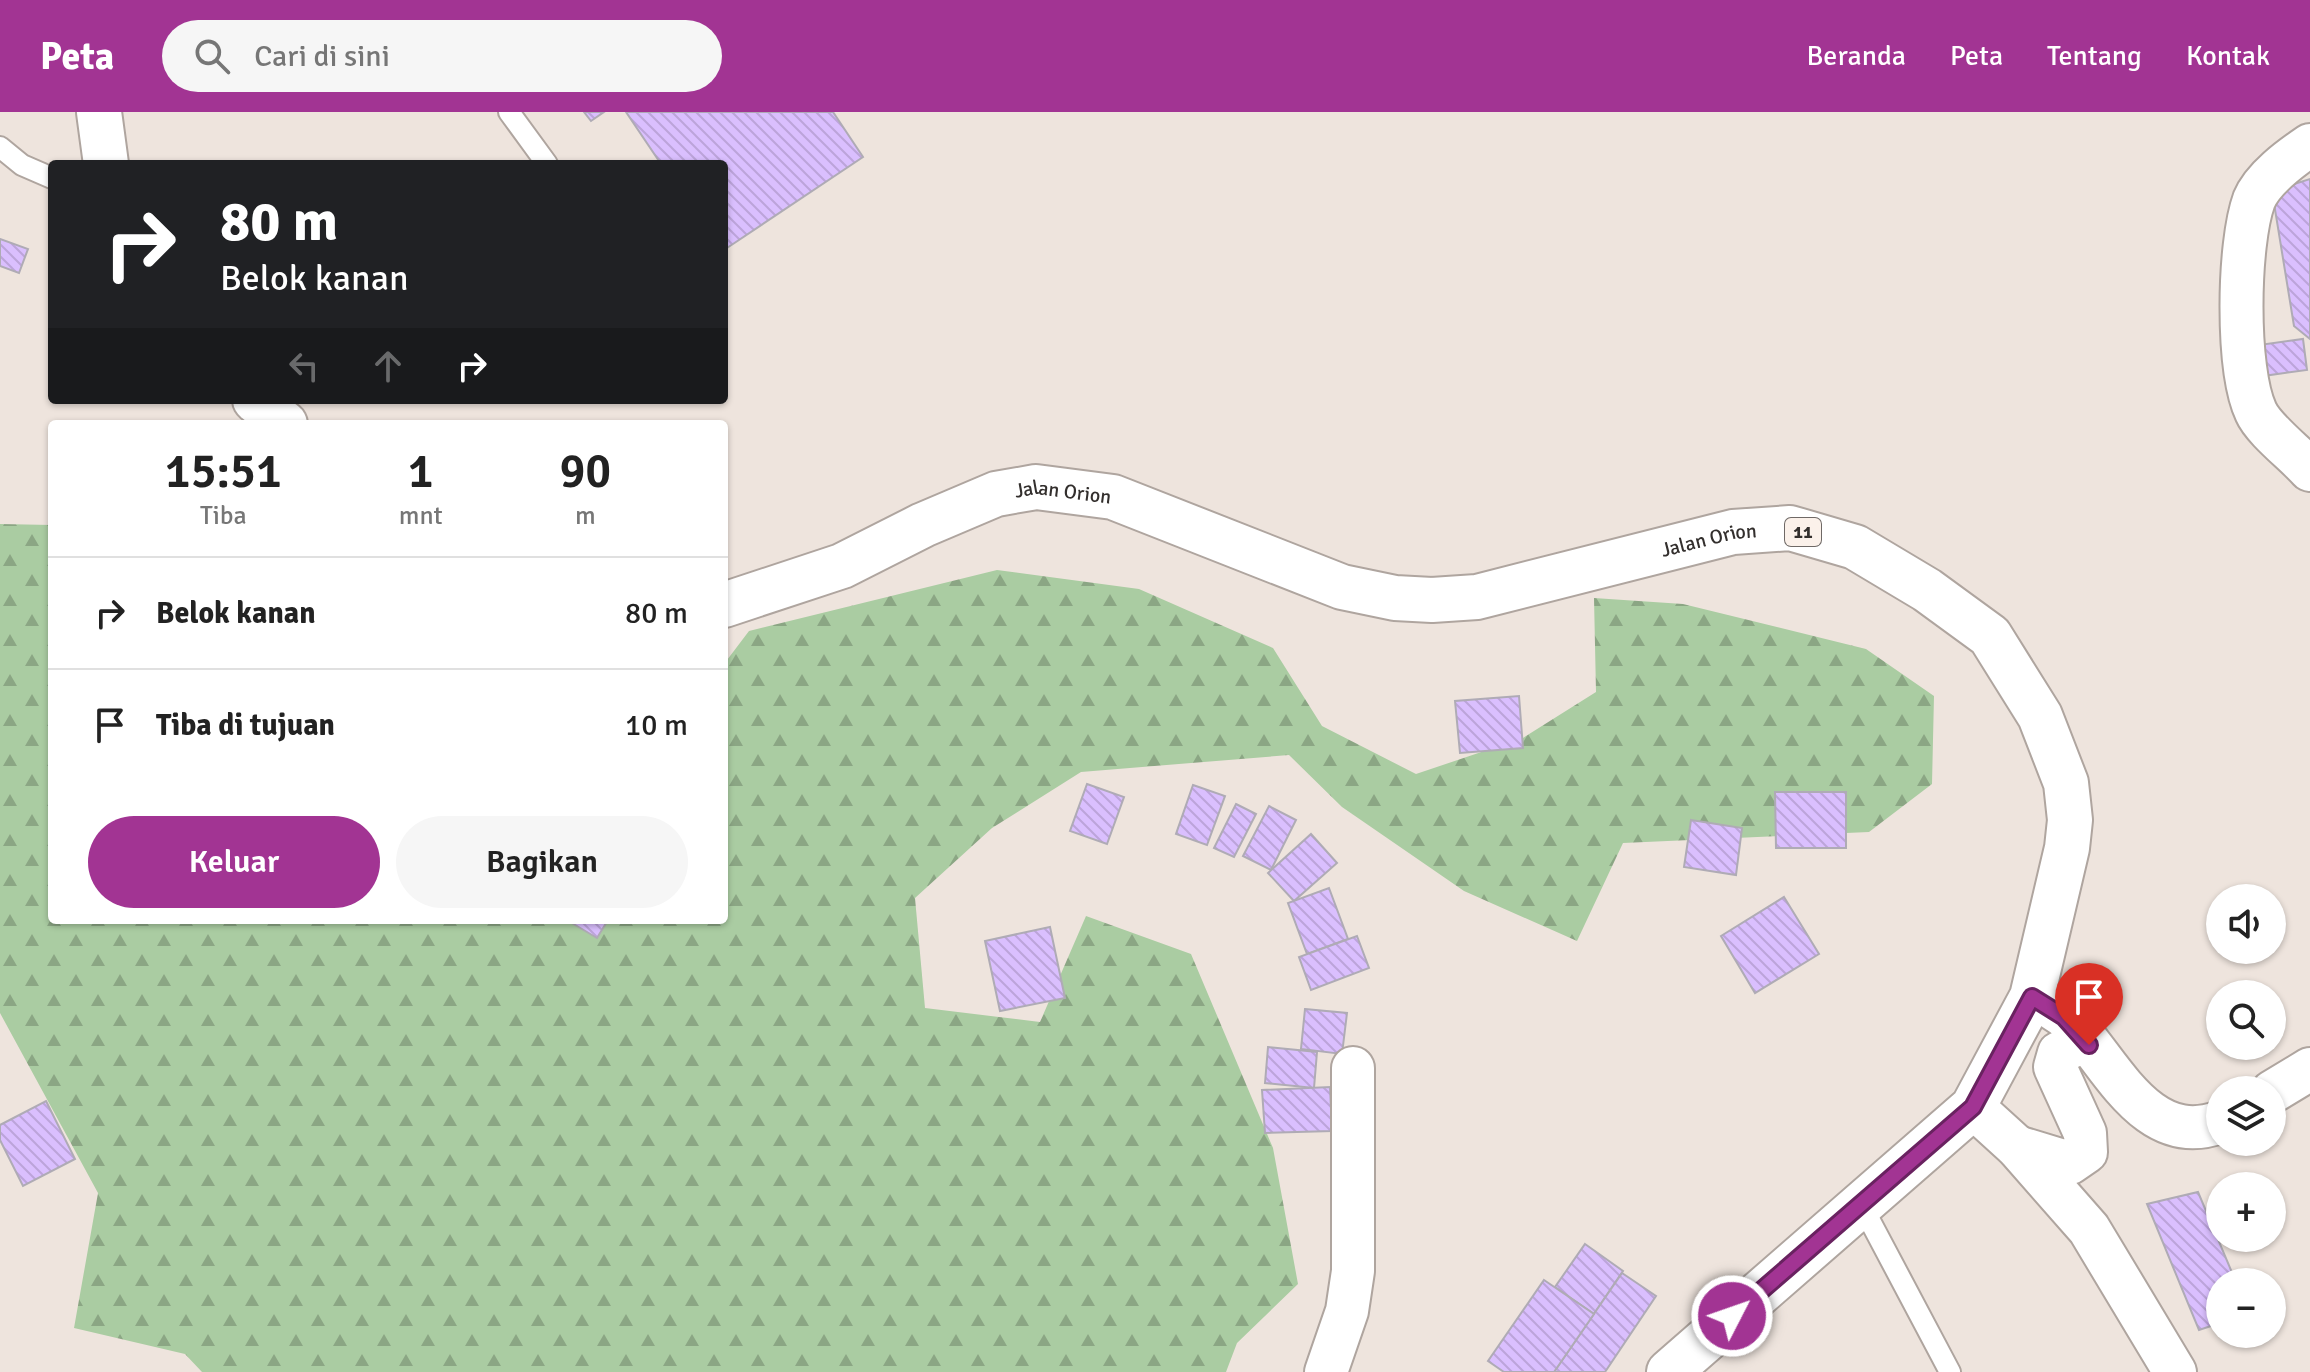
<!DOCTYPE html>
<html lang="id">
<head>
<meta charset="utf-8">
<style>
	:root { --surface:#fff; --page:#f6f6f6; --text:#222; --muted:#767676; --line:#e0e0e0; --accent:#a23493 }
	body { margin:0; font-family:Signika,sans-serif; background:var(--page); color:var(--text); height:100vh; display:flex; flex-direction:column; font-size:30px; white-space:nowrap }
	* { box-sizing:border-box; margin:0 }
	p { font-size:26px; color:var(--muted) }
	.icon { flex:none; width:44px; height:44px; fill:none; stroke:currentColor; stroke-width:2; stroke-linecap:round; stroke-linejoin:round }
	.map { position:relative; flex:1; overflow:hidden }
	.panel { position:absolute; left:48px; top:308px; width:680px; height:504px; display:flex; flex-direction:column; background:var(--surface); border-radius:8px; box-shadow:0 2px 6px #0004 }
	.panel>* { flex:none }
	.banner { position:absolute; left:48px; top:48px; width:680px; height:244px; border-radius:8px; box-shadow:0 2px 6px #0004; background:#202124; color:#fff; overflow:hidden }
	.fabs { position:absolute; left:2206px; top:772px; display:grid; gap:16px }
	.fabs a { display:grid; place-items:center; width:80px; height:80px; border-radius:50%; background:var(--surface); box-shadow:0 2px 6px #0004; font-size:40px }
	.pin { position:absolute; display:grid; place-items:center; width:68px; height:68px; color:#fff; margin:-82px -34px; border-radius:50% 50% 50% 0; rotate:-45deg; box-shadow:0 0 8px #0007 }
	.pin .icon { rotate:45deg }
	.me { position:absolute; width:88px; margin:-44px; rotate:49deg; stroke-linejoin:round; filter:drop-shadow(0 0 6px #0008) }
	.turn { display:flex; align-items:center; gap:28px; height:168px; padding:0 40px; font-size:36px }
	.turn .icon { width:104px; height:104px; stroke-width:2.5 }
	.turn b { display:block; font-size:56px; line-height:68px }
	.lanes { display:flex; align-items:center; height:76px; padding:0 40px; background:#0003; justify-content:center; gap:40px; direction:ltr }
	.lanes .off { opacity:.35 }
	.eta { display:flex; justify-content:space-evenly; align-items:center; height:136px; text-align:center }
	.eta b { font-size:48px; font-weight:600; line-height:56px }
	.cta { display:flex; gap:16px; margin-top:auto; padding:16px 40px }
	.cta a { flex:1; height:92px; border-radius:48px; background:var(--accent); color:#fff; font-size:32px; font-weight:600; line-height:92px; text-align:center }
	.cta a+a { background:var(--page); color:var(--text) }
	ul { padding:0; list-style:none }
	li { display:flex; align-items:center; gap:24px; height:112px; padding:0 40px; border-top:2px solid var(--line) }
	li div { flex:1 }
	li b { display:block; font-size:30px }
	li em { font-style:normal }
	header { display:flex; align-items:center; gap:48px; box-sizing:border-box; height:112px; padding:0 40px; background:var(--accent); color:#fff }
	header strong { font-size:38px }
	nav { display:flex; gap:44px; margin-inline-start:auto; font-size:28px }
	.search { width:560px; height:72px; background:var(--page); display:flex; align-items:center; gap:20px; box-sizing:border-box; padding:0 28px; border-radius:44px; color:var(--muted); font-size:30px }
	.map>svg:first-child { display:block }
</style>
</head>
<body>
<header>
<strong>Peta</strong>
<div class="search"><svg class="icon" aria-label="search" viewBox="0 0 24 24"><circle cx="10" cy="10" r="6"/><path d="M15 15l6 6"/></svg>Cari di sini</div>
<nav><a>Beranda</a><a>Peta</a><a>Tentang</a><a>Kontak</a></nav>
</header>
<div class="map">
<svg width="2310" height="1260" viewBox="0 0 2310 1260">
	<defs>
		<pattern id="forest-firs" width="22" height="20" patternUnits="userSpaceOnUse" patternTransform="scale(2)"><rect width="22" height="20" fill="#aacca2"/><path d="M5 1l3.5 6h-7zM16 11l3.5 6h-7z" fill="#8ba684"/></pattern>
		<pattern id="building-back-hatch" width="6" height="6" patternUnits="userSpaceOnUse" patternTransform="scale(2)"><rect width="6" height="6" fill="#dabffe"/><path d="M-1 5l2 2M0 0l6 6M5-1l2 2" fill="none" stroke="#bca4da"/></pattern>
	</defs>
	<rect width="100%" height="100%" fill="#eee4dd"/>
	<path fill="url(#forest-firs)" d="M0 412 52 413V808H724V552L749 519 997 458 1139 477 1273 536 1322 614 1416 662 1523 626 1596 580 1594 486 1683 492 1866 537 1934 584 1932 672 1869 720 1623 731 1577 829 1464 779 1342 695 1289 643 1081 660 992 716 915 786 925 896 1040 910 1086 804 1191 842 1273 1036 1298 1172 1237 1231 1226 1260H202L185 1242 74 1216 98 1081 0 901Z"/>
	<g fill="url(#building-back-hatch)" stroke="#afabb5" stroke-width="2">
		<path d="M584 0H604L591 9Z"/>
		<path d="M626 0H833L863 45 724 138V52H661Z"/>
		<path d="M2310 67V227L2294 214 2272 79Z"/>
		<path d="M0 127 28 137 19 161 0 154Z"/>
		<path d="M2303 227 2307 258 2263 264 2259 233Z"/>
		<path d="M1519 584 1523 636 1460 641 1455 589Z"/>
		<path d="M1087 672 1124 685 1107 732 1070 719Z"/>
		<path d="M1193 673 1225 684 1207 733 1176 722Z"/>
		<path d="M1775 680H1846V736H1776Z"/>
		<path d="M1236 692 1256 702 1234 745 1214 736Z"/>
		<path d="M1269 694 1296 708 1271 758 1243 744Z"/>
		<path d="M1691 708 1742 716 1736 763 1684 755Z"/>
		<path d="M1311 722 1337 751 1294 789 1268 761Z"/>
		<path d="M1329 776 1348 827 1307 842 1288 791Z"/>
		<path d="M1784 785 1819 842 1755 881 1721 824Z"/>
		<path d="M567 808H608L597 826Z"/>
		<path d="M1050 815 1065 886 1000 899 985 829Z"/>
		<path d="M1357 824 1369 856 1311 878 1299 845Z"/>
		<path d="M1305 897 1347 901 1342 942 1301 937Z"/>
		<path d="M1268 935 1317 940 1314 976 1265 971Z"/>
		<path d="M1330 975 1332 1019 1265 1021 1262 978Z"/>
		<path d="M46 989 75 1047 23 1074 0 1028V1013Z"/>
		<path d="M2198 1080 2236 1170H2220V1211L2199 1218 2147 1092Z"/>
		<path d="M1585 1132 1623 1159 1594 1202 1555 1175Z"/>
		<path d="M1622 1161 1656 1184 1605 1260H1554Z"/>
		<path d="M1544 1168 1594 1202 1554 1260H1504L1488 1249Z"/>
	</g>
	<g fill="none" stroke-linecap="round" stroke-linejoin="round">
		<defs>
			<g id="lane">
				<path d="M509 0 547 52"/>
				<path d="M0 35 22 53 52 66"/>
				<path d="M1861 1092 1950 1260"/>
			</g>
			<g id="street">
				<path d="M2310 33C2291 46 2263 66 2254 88 2238 132 2236 257 2256 300 2264 318 2296 342 2310 358"/>
				<path d="M2032 885C2048 893 2065 902 2077 916 2114 958 2150 1036 2220 1010"/>
				<path d="M2272 980 2310 957"/>
				<path d="M1973 995 2017 1035 2089 1117 2175 1260"/>
				<path d="M2017 1035 2070 1051 2086 1040 2085 1021 2055 955 2059 941 2077 932 2089 933"/>
				<path d="M1326 1260 1347 1199 1353 1159V956"/>
			</g>
			<g id="highway">
				<path d="M99 0 106 52"/>
				<path d="M255 288 285 312"/>
				<path id="s1" d="M724 493 842 454 923 413 996 382 1036 375 1113 385 1342 475 1395 486 1432 488 1477 485 1733 420 1790 416 1855 435 1927 478 1990 524 2040 604 2066 671 2070 708 2067 736 2032 885 1973 995 1669 1260"/>
			</g>
		</defs>
		<use href="#lane" stroke="#afa59f" stroke-width="24"/>
		<use href="#street" stroke="#afa59f" stroke-width="46"/>
		<use href="#highway" stroke="#afa59f" stroke-width="48"/>
		<use href="#lane" stroke="#fff" stroke-width="20"/>
		<use href="#street" stroke="#fff" stroke-width="42"/>
		<use href="#highway" stroke="#fff" stroke-width="44"/>
	</g>
	<g fill="none" stroke-linecap="round" stroke-linejoin="round">
		<defs>
			<path id="route" d="M1732 1204 1973 995 2032 885 2064 905 2089 933"/>
		</defs>
		<use href="#route" stroke="#692260" stroke-width="20"/>
		<use href="#route" stroke="#a23493" stroke-width="14"/>
	</g>
	<g text-anchor="middle" stroke-width="6" stroke-linejoin="round" paint-order="stroke">
		<rect fill="#fbf1ea" stroke="#6f6966" stroke-width="2" x="1785" y="406" width="36" height="28" rx="6"/>
		<g font-size="18" font-weight="bold" fill="#332f2d">
			<text x="1803" y="426">11</text>
		</g>
		<g font-size="20" fill="#332f2d" stroke="#fbf1ea">
			<text dy="7" stroke="none"><textPath href="#s1" startOffset="362">Jalan Orion</textPath></text>
			<text dy="7" stroke="none"><textPath href="#s1" startOffset="1034">Jalan Orion</textPath></text>
		</g>
	</g>
</svg>
<div class="fabs">
<a><svg class="icon" aria-label="sound" viewBox="0 0 24 24"><path d="M4 9h4l5-4v14l-5-4H4zM17 9q2 3 0 6"/></svg></a>
<a><svg class="icon" aria-label="search" viewBox="0 0 24 24"><circle cx="10" cy="10" r="6"/><path d="M15 15l6 6"/></svg></a>
<a><svg class="icon" aria-label="layers" viewBox="0 0 24 24"><path d="M12 4l9 5-9 5-9-5zM3 14l9 5 9-5"/></svg></a>
<a>+</a>
<a>−</a>
</div>
<div class="pin" style="left:2089px;top:933px;background:#d93025"><svg class="icon" aria-label="arrive" viewBox="0 0 24 24"><path d="M6 21V4h12l-3 4 3 4H6"/></svg></div>
<svg class="me" style="left:1732px;top:1204px" viewBox="-20 -20 40 40"><circle r="17" fill="#a23493" stroke="#fff" stroke-width="3"/><path d="M0-11L8 9 0 5-8 9z" fill="#fff"/></svg>
<div class="banner">
<div class="turn"><svg class="icon" aria-label="right" viewBox="0 0 24 24"><path d="M7 20v-9h11M14 6l5 5-5 5"/></svg><div><b>80 m</b>Belok kanan</div></div>
<div class="lanes"><svg class="icon off" aria-label="left" viewBox="0 0 24 24"><path d="M17 20v-9H6M10 6l-5 5 5 5"/></svg><svg class="icon off" aria-label="ahead" viewBox="0 0 24 24"><path d="M12 20V5M6 11l6-6 6 6"/></svg><svg class="icon" aria-label="right" viewBox="0 0 24 24"><path d="M7 20v-9h11M14 6l5 5-5 5"/></svg></div>
</div>
<section class="panel">
<div class="eta">
<div><b>15:51</b><p>Tiba</p></div>
<div><b>1</b><p>mnt</p></div>
<div><b>90</b><p>m</p></div>
</div>
<ul>
<li><svg class="icon" aria-label="right" viewBox="0 0 24 24"><path d="M7 20v-9h11M14 6l5 5-5 5"/></svg><div><b>Belok kanan</b></div><em>80 m</em></li>
<li><svg class="icon" aria-label="arrive" viewBox="0 0 24 24"><path d="M6 21V4h12l-3 4 3 4H6"/></svg><div><b>Tiba di tujuan</b></div><em>10 m</em></li>
</ul>
<div class="cta"><a>Keluar</a><a>Bagikan</a></div>
</section>
</div>
</body>
</html>
